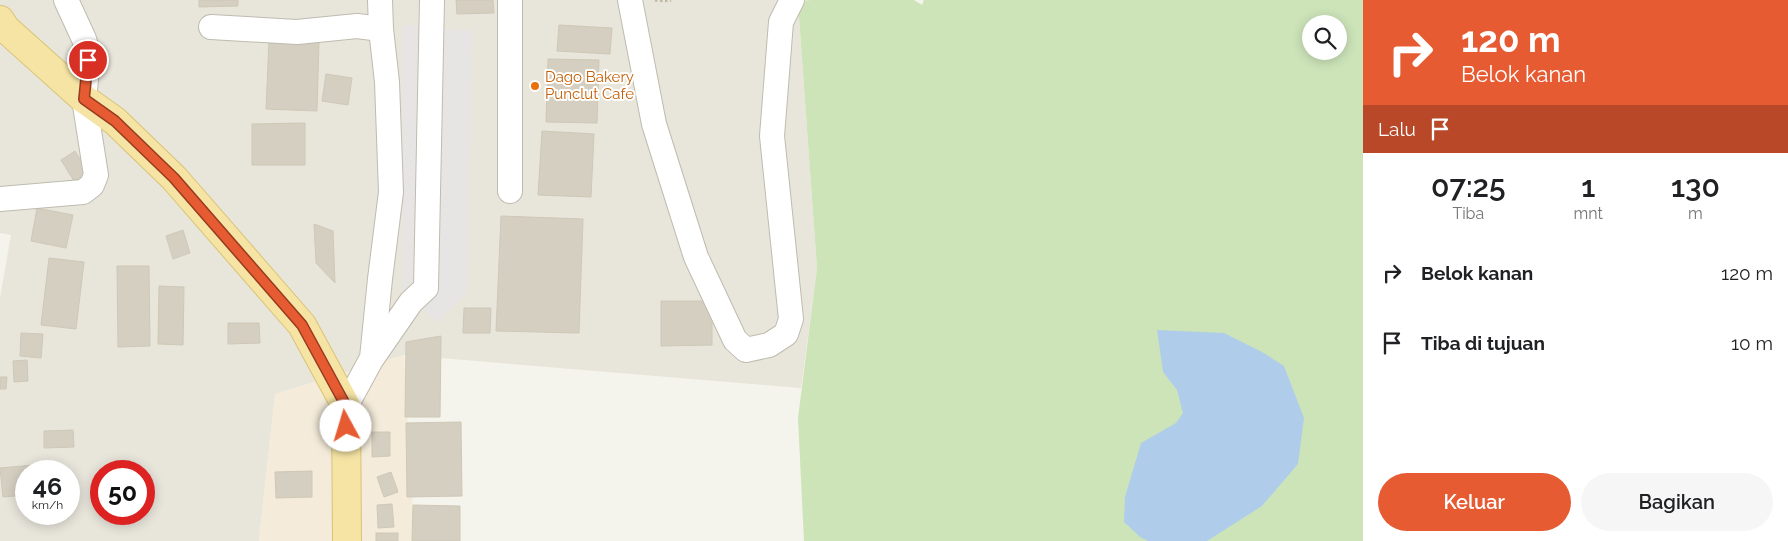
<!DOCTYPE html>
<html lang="id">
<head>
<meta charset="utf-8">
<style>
	:root { --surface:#fff; --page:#f6f6f6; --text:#202124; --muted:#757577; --accent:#e65b32 }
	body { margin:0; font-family:Raleway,sans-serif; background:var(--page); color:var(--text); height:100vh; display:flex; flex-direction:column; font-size:19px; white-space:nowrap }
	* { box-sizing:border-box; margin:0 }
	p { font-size:16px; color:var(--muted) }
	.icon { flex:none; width:28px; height:28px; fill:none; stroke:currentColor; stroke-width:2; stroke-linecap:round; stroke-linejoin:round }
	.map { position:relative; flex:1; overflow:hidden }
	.details { display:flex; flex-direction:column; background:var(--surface); width:425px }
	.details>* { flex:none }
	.guide { background:#e65b32; color:#fff; overflow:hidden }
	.controls { position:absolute; left:1302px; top:15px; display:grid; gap:10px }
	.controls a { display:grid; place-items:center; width:45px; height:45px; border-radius:50%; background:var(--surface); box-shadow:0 2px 12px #0003; font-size:25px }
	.speed { position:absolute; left:15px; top:460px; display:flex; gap:10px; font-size:25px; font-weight:700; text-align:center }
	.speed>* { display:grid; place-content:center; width:65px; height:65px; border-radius:50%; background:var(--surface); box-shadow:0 2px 12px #0003; line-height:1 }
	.speed small { font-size:12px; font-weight:400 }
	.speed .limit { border:8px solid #d22; background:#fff; color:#111 }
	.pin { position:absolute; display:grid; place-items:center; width:42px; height:42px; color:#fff; margin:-21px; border:2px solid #fff; border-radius:50%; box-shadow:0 1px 5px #0007 }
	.me { position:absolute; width:55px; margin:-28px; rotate:354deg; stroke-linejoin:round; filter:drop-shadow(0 0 4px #0008) }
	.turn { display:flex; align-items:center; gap:18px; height:105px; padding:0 15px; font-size:22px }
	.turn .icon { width:65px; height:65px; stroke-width:2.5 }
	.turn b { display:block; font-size:35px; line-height:42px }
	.then { display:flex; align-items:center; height:48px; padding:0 15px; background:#0003; gap:10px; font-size:19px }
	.eta { display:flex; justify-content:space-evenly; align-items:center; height:85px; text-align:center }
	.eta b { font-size:30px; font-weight:600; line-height:35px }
	.action { display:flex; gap:10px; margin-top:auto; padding:10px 15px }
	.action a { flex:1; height:58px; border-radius:30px; background:var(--accent); color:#fff; font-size:20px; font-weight:600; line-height:58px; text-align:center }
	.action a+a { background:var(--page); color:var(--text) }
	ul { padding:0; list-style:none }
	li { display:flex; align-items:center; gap:15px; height:70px; padding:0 15px }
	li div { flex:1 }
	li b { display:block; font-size:19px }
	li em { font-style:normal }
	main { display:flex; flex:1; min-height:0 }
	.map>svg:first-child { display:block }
</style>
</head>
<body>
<main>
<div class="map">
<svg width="1363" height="541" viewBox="0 0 1363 541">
	<rect width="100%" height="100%" fill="#f4f3ec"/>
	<path fill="#e8e5db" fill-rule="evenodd" d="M0 0H810L798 4 817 268 801 388 404 355 275 394 259 541H0V298L11 235 0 233ZM26 471H69V514H26ZM101 471H144V514H101Z"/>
	<path fill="#f4ebda" d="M404 355 415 541H259L275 394Z"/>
	<path fill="#cde4b9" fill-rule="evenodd" d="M810 0H914L922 5 924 0H1363V541H804L798 418 817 268 798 3ZM1311 24H1339V51H1311Z"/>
	<path fill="#e7e5e3" d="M402 25 473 31 467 292 437 323 402 290Z"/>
	<path fill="#afcdea" d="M1157 330 1224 333 1262 352 1284 366 1304 418 1298 464 1262 506 1207 541H1148L1140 537 1124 522 1125 497 1141 443 1176 423 1183 413 1177 390 1163 372Z"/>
	<g fill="#d5cfc2" stroke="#cfc8b6">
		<path d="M199 0H238V6L199 7Z"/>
		<path d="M456 0H493L494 13 457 14Z"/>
		<path d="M559 25 612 28 610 54 557 51Z"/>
		<path d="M269 40 319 41 317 111 266 109Z"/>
		<path d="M548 59 599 60 597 123 546 122Z"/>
		<path d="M326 74 352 78 348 105 322 101Z"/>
		<path d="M305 123V165H252V124Z"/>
		<path d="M542 131 594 134 591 197 538 195Z"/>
		<path d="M75 151 91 177 77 186 61 160Z"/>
		<path d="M37 208 73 215 66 248 31 241Z"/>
		<path d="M501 216 583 219 579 333 496 331Z"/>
		<path d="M314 224 333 231 335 283 316 263Z"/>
		<path d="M183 230 190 253 173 259 166 236Z"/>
		<path d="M49 258 84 262 76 329 41 325Z"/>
		<path d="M117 266H149L150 346 118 347Z"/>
		<path d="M159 286 184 287 183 345 158 344Z"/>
		<path d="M661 301H712V345L661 346Z"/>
		<path d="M464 308H491L490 333H463Z"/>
		<path d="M228 323H259L260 343 228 344Z"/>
		<path d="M21 333 43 334 41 358 20 356Z"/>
		<path d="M441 336 440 417H405L406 342Z"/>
		<path d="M27 360 28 381 14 382 13 361Z"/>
		<path d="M0 377H7L6 389H0Z"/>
		<path d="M461 422 462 496 407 497 406 423Z"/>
		<path d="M73 430 74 447 44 448V431Z"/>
		<path d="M372 432H390V456L372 457Z"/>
		<path d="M45 464 46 471H26V495L3 497 0 468Z"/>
		<path d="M312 471V497L276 498 275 472Z"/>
		<path d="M391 472 398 492 384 497 377 477Z"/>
		<path d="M392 504 394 527 378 528 377 505Z"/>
		<path d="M413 505 460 506V541H412Z"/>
		<rect x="376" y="533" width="22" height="8"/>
	</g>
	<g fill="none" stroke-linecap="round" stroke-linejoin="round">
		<defs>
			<g id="minor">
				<path d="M510 0V191"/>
				<path d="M630 0 654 124 696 257 735 340 746 350 769 345 786 334 791 319 772 136 781 22 792 0"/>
				<path d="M211 27 297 32 357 26 381 29"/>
				<path d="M0 199 83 192 92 185 96 175 84 99 88 60 87 50 84 39 66 0"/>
				<path d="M373 357 411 302 426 288 432 0"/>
				<path d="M346 406 372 358 380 279 391 192 387 82 381 29 380 0"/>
			</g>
			<path id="major" d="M0 20 6 29 84 99 115 121 174 178 302 325 346 406 347 541"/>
		</defs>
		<use href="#minor" stroke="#bfbbaf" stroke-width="26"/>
		<use href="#major" stroke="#d9c375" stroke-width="30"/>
		<path stroke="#c0b7a2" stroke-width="3" stroke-dasharray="2.5 2.5" stroke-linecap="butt" d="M655 0 664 1 671 0"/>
		<use href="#minor" stroke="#fff" stroke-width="24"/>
		<use href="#major" stroke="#f5e4a4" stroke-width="28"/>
	</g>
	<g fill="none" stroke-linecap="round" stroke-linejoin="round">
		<defs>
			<path id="route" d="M88 60 84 99 115 121 174 178 302 325 346 406V426"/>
		</defs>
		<use href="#route" stroke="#963b20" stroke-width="12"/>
		<use href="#route" stroke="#e65b32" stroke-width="9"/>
	</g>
	<circle fill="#e8710a" stroke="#fff" stroke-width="2" cx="535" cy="86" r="5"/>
	<g text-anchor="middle" stroke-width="4" stroke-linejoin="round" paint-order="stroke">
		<g font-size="15" fill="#c56008" stroke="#fff" text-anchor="start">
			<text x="545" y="82">Dago Bakery<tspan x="545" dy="17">Punclut Cafe</tspan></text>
		</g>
	</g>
</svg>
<div class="controls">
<a><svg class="icon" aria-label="search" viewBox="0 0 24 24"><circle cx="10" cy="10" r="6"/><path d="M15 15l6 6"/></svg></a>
</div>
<div class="speed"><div>46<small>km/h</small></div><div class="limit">50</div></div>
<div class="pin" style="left:88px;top:60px;background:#d93025"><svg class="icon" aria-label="arrive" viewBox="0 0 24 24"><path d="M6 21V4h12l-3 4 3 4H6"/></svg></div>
<svg class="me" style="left:346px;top:426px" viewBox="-20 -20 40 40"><circle r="19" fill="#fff"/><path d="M0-13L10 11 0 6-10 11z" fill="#e65b32"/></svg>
</div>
<section class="details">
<div class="guide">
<div class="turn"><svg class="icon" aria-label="right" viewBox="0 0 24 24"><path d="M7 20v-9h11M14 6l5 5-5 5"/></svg><div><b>120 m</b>Belok kanan</div></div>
<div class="then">Lalu<svg class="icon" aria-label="arrive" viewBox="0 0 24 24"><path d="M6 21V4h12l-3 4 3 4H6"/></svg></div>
</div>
<div class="eta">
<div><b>07:25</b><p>Tiba</p></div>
<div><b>1</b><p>mnt</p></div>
<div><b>130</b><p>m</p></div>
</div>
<ul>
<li><svg class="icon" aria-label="right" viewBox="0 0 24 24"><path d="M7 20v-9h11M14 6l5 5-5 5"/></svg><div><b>Belok kanan</b></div><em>120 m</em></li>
<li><svg class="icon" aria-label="arrive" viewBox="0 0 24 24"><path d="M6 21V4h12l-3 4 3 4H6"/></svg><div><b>Tiba di tujuan</b></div><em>10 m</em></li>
</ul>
<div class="action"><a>Keluar</a><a>Bagikan</a></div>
</section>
</main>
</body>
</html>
